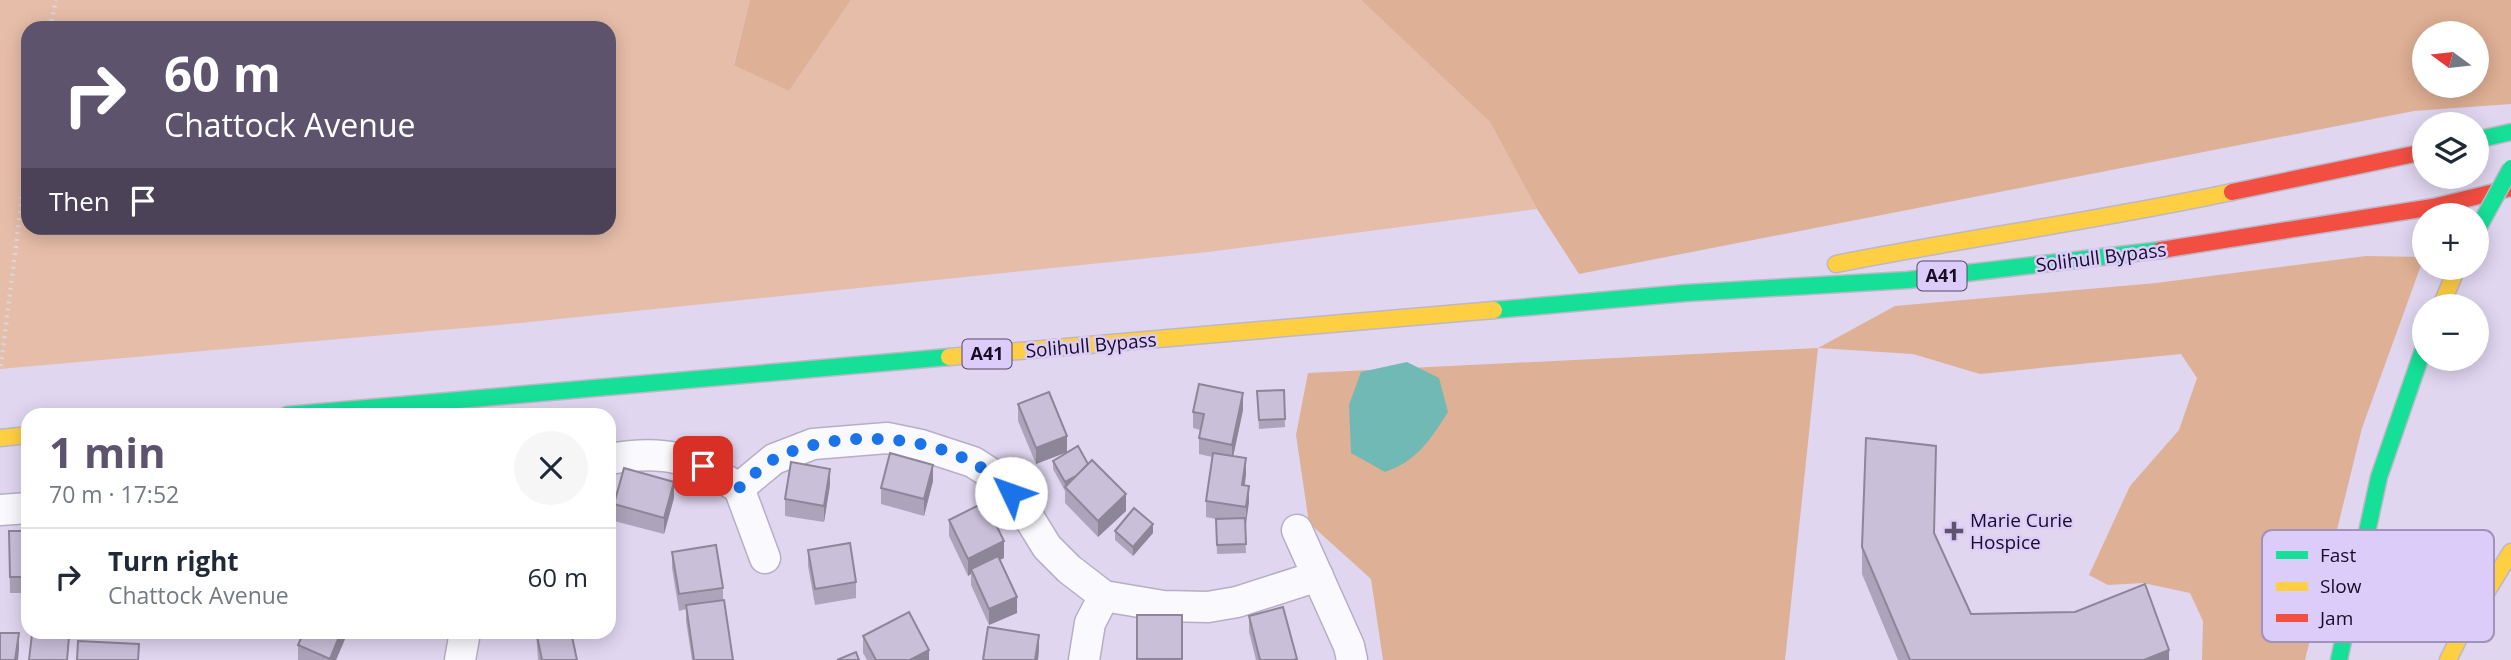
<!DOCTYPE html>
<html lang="en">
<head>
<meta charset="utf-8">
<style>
	:root { --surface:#fff; --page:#f6f6f7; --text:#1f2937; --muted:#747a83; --line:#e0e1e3; --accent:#5e536d }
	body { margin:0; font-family:"Open Sans",sans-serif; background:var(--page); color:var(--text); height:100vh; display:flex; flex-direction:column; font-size:26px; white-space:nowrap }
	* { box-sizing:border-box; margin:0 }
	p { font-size:23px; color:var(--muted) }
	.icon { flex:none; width:38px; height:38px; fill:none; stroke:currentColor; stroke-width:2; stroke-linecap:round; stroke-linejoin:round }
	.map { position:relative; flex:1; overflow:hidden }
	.side { position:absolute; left:21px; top:408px; width:595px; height:231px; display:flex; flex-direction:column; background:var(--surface); border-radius:21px; box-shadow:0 4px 18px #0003 }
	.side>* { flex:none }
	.hud { position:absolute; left:21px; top:21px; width:595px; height:214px; border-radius:21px; box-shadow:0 4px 18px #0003; background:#5e536d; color:#fff; overflow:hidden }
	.needle { width:46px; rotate:285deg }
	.fabs { position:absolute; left:2412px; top:21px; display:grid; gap:14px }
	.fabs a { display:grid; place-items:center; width:77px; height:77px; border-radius:50%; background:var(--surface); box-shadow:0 4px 18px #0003; font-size:35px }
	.pin { position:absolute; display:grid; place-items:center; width:60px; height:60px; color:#fff; margin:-30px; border-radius:14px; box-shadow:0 4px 10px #0006 }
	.me { position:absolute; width:77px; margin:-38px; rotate:312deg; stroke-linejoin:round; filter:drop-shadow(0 0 5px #0008) }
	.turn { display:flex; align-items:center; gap:24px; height:147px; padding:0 28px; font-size:32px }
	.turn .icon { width:91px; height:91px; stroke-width:2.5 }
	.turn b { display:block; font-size:49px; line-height:60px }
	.then { display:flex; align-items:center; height:66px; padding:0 28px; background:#0003; gap:14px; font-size:26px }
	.round { display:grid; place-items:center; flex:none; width:74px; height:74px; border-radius:37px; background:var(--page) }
	.overview { display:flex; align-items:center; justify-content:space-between; height:119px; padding:0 28px }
	h1 { font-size:42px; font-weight:700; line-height:52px; color:var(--accent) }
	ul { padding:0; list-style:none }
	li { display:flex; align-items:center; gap:21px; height:98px; padding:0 28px; border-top:2px solid var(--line) }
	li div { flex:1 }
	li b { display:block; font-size:26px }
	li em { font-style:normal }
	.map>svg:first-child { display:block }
</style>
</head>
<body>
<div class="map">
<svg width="2511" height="660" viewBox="0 0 2511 660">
	<rect width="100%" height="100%" fill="#e0d6f0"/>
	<path fill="#e6bda8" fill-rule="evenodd" d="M0 0H750L734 64 789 91 851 0H1361L1490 122 1537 209 1208 252 520 323 0 369ZM28 28H609V228H28Z"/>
	<g fill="#deb095" fill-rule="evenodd">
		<path d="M750 0H851L789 91 734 65Z"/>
		<path d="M1361 0H2511V104L2414 111 1579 274 1537 209 1490 122ZM2424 33H2476V86H2424Z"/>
		<path d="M2366 256 2424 257 2362 428 2305 660H2202L2203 621 2190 593 2143 583 2108 585 2089 575 2130 486 2179 430 2197 378 2181 354 1980 374 1913 354 1818 348 1785 660H1383L1371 579 1309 523 1296 435 1308 373 1818 348 1895 306 2156 283Z"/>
	</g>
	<path fill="#71b9b4" d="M1407 362 1439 378 1448 412C1430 440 1417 461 1385 472L1351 453 1349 405 1361 372Z"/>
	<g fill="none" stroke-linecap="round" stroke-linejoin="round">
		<defs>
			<g id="street">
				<path d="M609 459C667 449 690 458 739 488L774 459 813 444 887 438 921 445 973 462 998 478 1023 508 1047 547 1069 569 1104 596 1163 606 1208 607 1237 602 1318 576"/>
				<path d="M739 488 765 558"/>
				<path d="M0 510 28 508"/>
				<path d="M1297 530 1349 646 1352 660"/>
				<path d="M460 660 465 632"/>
				<path d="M1084 660 1090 623 1104 596"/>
			</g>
			<g id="fast">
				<path d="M2476 140 2511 132"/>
				<path d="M1494 310 1686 293 1908 280 2161 250"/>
				<path d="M287 415 949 357"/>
				<path d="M2339 660 2379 477 2424 347"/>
			</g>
			<g id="slow">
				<path d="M1836 264C1968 238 2101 220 2232 192"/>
				<path d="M2441 306 2457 268"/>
				<path d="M949 357 1494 310"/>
				<path d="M0 438 28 435"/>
				<path d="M2448 660 2462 632 2511 552"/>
			</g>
			<g id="jam">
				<path d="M2232 192 2424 152"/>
				<path d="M2161 250 2433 207 2511 188"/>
			</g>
		</defs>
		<use href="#street" stroke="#b7adc6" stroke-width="33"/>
		<use href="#fast" stroke="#bdb7c6" stroke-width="19"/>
		<use href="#slow" stroke="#bdb7c6" stroke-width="19"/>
		<use href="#jam" stroke="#bdb7c6" stroke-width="19"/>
		<g stroke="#d9d6df" stroke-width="4.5" stroke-dasharray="2 5" stroke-linecap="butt">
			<path d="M50 28 56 0"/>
			<path d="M0 373 28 150"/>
		</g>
		<use href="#street" stroke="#faf9fd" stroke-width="30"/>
		<use href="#fast" stroke="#16e098" stroke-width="16"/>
		<use href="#slow" stroke="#ffcf43" stroke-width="16"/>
		<use href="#jam" stroke="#f24e42" stroke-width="16"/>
		<defs>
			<path id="fast-bridge" d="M2476 232 2511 168"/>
		</defs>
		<use href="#fast-bridge" stroke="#bdb7c6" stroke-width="19" stroke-linecap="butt"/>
		<use href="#fast-bridge" stroke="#16e098" stroke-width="16"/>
	</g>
	<g fill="#ada4bb">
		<path d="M1284 390 1285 427 1259 429 1257 391Z"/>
		<path d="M1018 404 1067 452 1036 464 1018 421Z"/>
		<path d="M1243 410 1233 456 1246 474 1245 485 1249 502 1245 523 1246 553 1217 554 1216 519 1206 517V501L1212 457 1199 454V438L1200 430 1193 428V412Z"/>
		<path d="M1053 461 1088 464 1126 511 1098 537 1065 503V491L1053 469Z"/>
		<path d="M1936 473 1934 535 1971 614 2169 660H1898L1862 574V547Z"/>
		<path d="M933 481 924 516 881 504V488Z"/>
		<path d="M830 485 824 522 785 516V499Z"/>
		<path d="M674 498 664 534 614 521V504Z"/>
		<path d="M949 520 1004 558 999 560 1017 613 989 625 971 585V574L968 576 949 536Z"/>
		<path d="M9 531H28V593H10Z"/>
		<path d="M1115 531 1153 533 1133 556 1115 540Z"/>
		<path d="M808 550 856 582V598L815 605 808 566Z"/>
		<path d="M672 552 723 588V600L733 660H692L686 621V609L679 611 672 568Z"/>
		<rect x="1137" y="615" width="45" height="45"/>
		<path d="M1249 616 1297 660H1256L1249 632Z"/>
		<path d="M304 632H348L336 660H298V645Z"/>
		<path d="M536 632H576L571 633 577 660H538Z"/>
		<path d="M863 636 929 660H867L863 653Z"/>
	</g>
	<g fill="#8d8698">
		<path d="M1243 393V410L1232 462V445Z"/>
		<path d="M1067 436V452L1036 464V448Z"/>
		<path d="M1246 458V474L1242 501V485Z"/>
		<path d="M933 465V481L924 516V499Z"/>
		<path d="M1090 467 1065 487V491V482Z"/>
		<path d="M830 469V485L824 522V506Z"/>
		<path d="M674 482V498L664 534V518Z"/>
		<path d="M1249 486V502L1246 524V507Z"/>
		<path d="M1126 494V511L1098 537V521Z"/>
		<path d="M1153 524V533L1133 556V547Z"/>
		<path d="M1004 541V558L973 573 971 569V574L968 576V559Z"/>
		<path d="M1017 597V613L989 625V609Z"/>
		<path d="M341 632H348L336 660H330Z"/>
		<path d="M19 633V650L18 660H15Z"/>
		<path d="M1039 635V651L1038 660H1035Z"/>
		<path d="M929 650V660H910Z"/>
		<path d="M2169 650V660H2144Z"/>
	</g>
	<g fill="#c9bfd9" stroke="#8d8698" stroke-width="2">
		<path d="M1199 384 1243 393 1232 445 1199 438 1204 414 1193 412Z"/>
		<path d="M1284 390 1285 419 1259 420 1257 391Z"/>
		<path d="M1049 392 1067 436 1036 448 1018 404Z"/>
		<path d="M1866 438 1936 446 1934 533 1971 614 2075 612 2145 584 2169 650 2144 660H1910L1862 547Z"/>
		<path d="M1078 446 1088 464 1078 475 1065 482 1053 461Z"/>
		<path d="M890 453 933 465 924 499 881 488Z"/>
		<path d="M1213 453 1246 458 1242 485 1249 486 1246 507 1206 501Z"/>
		<path d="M1092 460 1126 494 1098 521 1065 487Z"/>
		<path d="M791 462 830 469 824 506 785 499Z"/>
		<path d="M624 468 674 482 664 518 614 504Z"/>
		<path d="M985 502 1004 541 968 559 949 520Z"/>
		<path d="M1134 508 1153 524 1133 547 1115 531Z"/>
		<path d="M1245 518 1246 544 1217 545 1216 519Z"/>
		<path d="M9 531H28V577H10Z"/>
		<path d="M850 543 856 582 815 589 808 550Z"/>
		<path d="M716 545 723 588 679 594 672 552Z"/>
		<path d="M998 556 1017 597 989 609 971 569Z"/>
		<path d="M724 600 733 660H694L686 605Z"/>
		<path d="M1283 607 1297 659 1293 660H1260L1249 616Z"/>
		<path d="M909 612 929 650 910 660H876L863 636Z"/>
		<rect x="1137" y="615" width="45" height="44"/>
		<path d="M988 627 1039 635 1035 660H983Z"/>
		<path d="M304 632H341L330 659 298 645Z"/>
		<path d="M560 632H571L577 660H542L537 636Z"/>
		<path d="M0 633H19L15 660H0Z"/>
		<path d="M32 634 69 637 67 660H29Z"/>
		<path d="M78 641 139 644 138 660H77Z"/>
		<path d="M856 652 859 660H837Z"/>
	</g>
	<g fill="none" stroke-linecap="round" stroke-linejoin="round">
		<path stroke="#1a73e8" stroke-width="12" stroke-dasharray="0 21.6" d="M703 466 739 488C750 478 763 465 776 458 843 425 961 433 1011 493"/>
	</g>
	<path fill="#5e536d" stroke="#dcccfa" stroke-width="2.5" d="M1950.5 520.5h7v7h7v7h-7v7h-7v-7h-7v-7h7z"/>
	<g text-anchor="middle" stroke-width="5" stroke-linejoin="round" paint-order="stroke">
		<g fill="#dcccfa" stroke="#534666" stroke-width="2">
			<rect x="1917.5" y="261.5" width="49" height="29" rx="5"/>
			<rect x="962.5" y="339.5" width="49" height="29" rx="5"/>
		</g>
		<g font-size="18" font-weight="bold" fill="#180c27">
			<text x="1942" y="282">A41</text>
			<text x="987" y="360">A41</text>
		</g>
		<g font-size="19" fill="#180c27" stroke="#dcccfa">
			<text transform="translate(2101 257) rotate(-7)" y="7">Solihull Bypass</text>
			<text transform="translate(1091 345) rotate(-5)" y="7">Solihull Bypass</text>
		</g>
		<g font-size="19" fill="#180c27" stroke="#dcccfa" text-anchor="start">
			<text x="1970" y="527">Marie Curie<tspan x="1970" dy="22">Hospice</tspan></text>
		</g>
	</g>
	<rect x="2262" y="530" width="232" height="112" rx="10" fill="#dcccfa" stroke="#a192bb" stroke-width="2"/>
	<rect x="2276" y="551" width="32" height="8" fill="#16e098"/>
	<rect x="2276" y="582" width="32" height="9" fill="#ffcf43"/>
	<rect x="2276" y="614" width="32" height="8" fill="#f24e42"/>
	<g font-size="19" fill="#180c27">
		<text x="2320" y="562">Fast</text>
		<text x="2320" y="593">Slow</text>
		<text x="2320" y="625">Jam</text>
	</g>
</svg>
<div class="fabs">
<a><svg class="needle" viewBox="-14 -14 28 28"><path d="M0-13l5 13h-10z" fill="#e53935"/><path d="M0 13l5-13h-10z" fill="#747a83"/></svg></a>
<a><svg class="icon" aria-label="layers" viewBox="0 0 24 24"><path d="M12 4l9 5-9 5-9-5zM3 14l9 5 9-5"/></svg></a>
<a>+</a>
<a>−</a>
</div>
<div class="pin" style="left:703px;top:466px;background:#d93025"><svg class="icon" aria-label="arrive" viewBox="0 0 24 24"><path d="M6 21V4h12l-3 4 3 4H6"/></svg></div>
<svg class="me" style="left:1011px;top:493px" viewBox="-20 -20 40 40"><circle r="19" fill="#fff"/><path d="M0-13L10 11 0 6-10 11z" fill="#1a73e8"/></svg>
<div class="hud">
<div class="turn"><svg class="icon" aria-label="right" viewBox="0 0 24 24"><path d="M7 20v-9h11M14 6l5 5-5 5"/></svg><div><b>60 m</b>Chattock Avenue</div></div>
<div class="then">Then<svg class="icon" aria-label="arrive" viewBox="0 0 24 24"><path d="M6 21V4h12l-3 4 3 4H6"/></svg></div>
</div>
<section class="side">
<div class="overview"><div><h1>1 min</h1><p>70 m · 17:52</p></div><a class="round"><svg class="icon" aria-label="close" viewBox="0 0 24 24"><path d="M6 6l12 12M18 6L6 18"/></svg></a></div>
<ul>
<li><svg class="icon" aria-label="right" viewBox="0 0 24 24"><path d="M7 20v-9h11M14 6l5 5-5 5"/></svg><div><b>Turn right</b><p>Chattock Avenue</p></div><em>60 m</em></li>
</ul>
</section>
</div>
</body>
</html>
